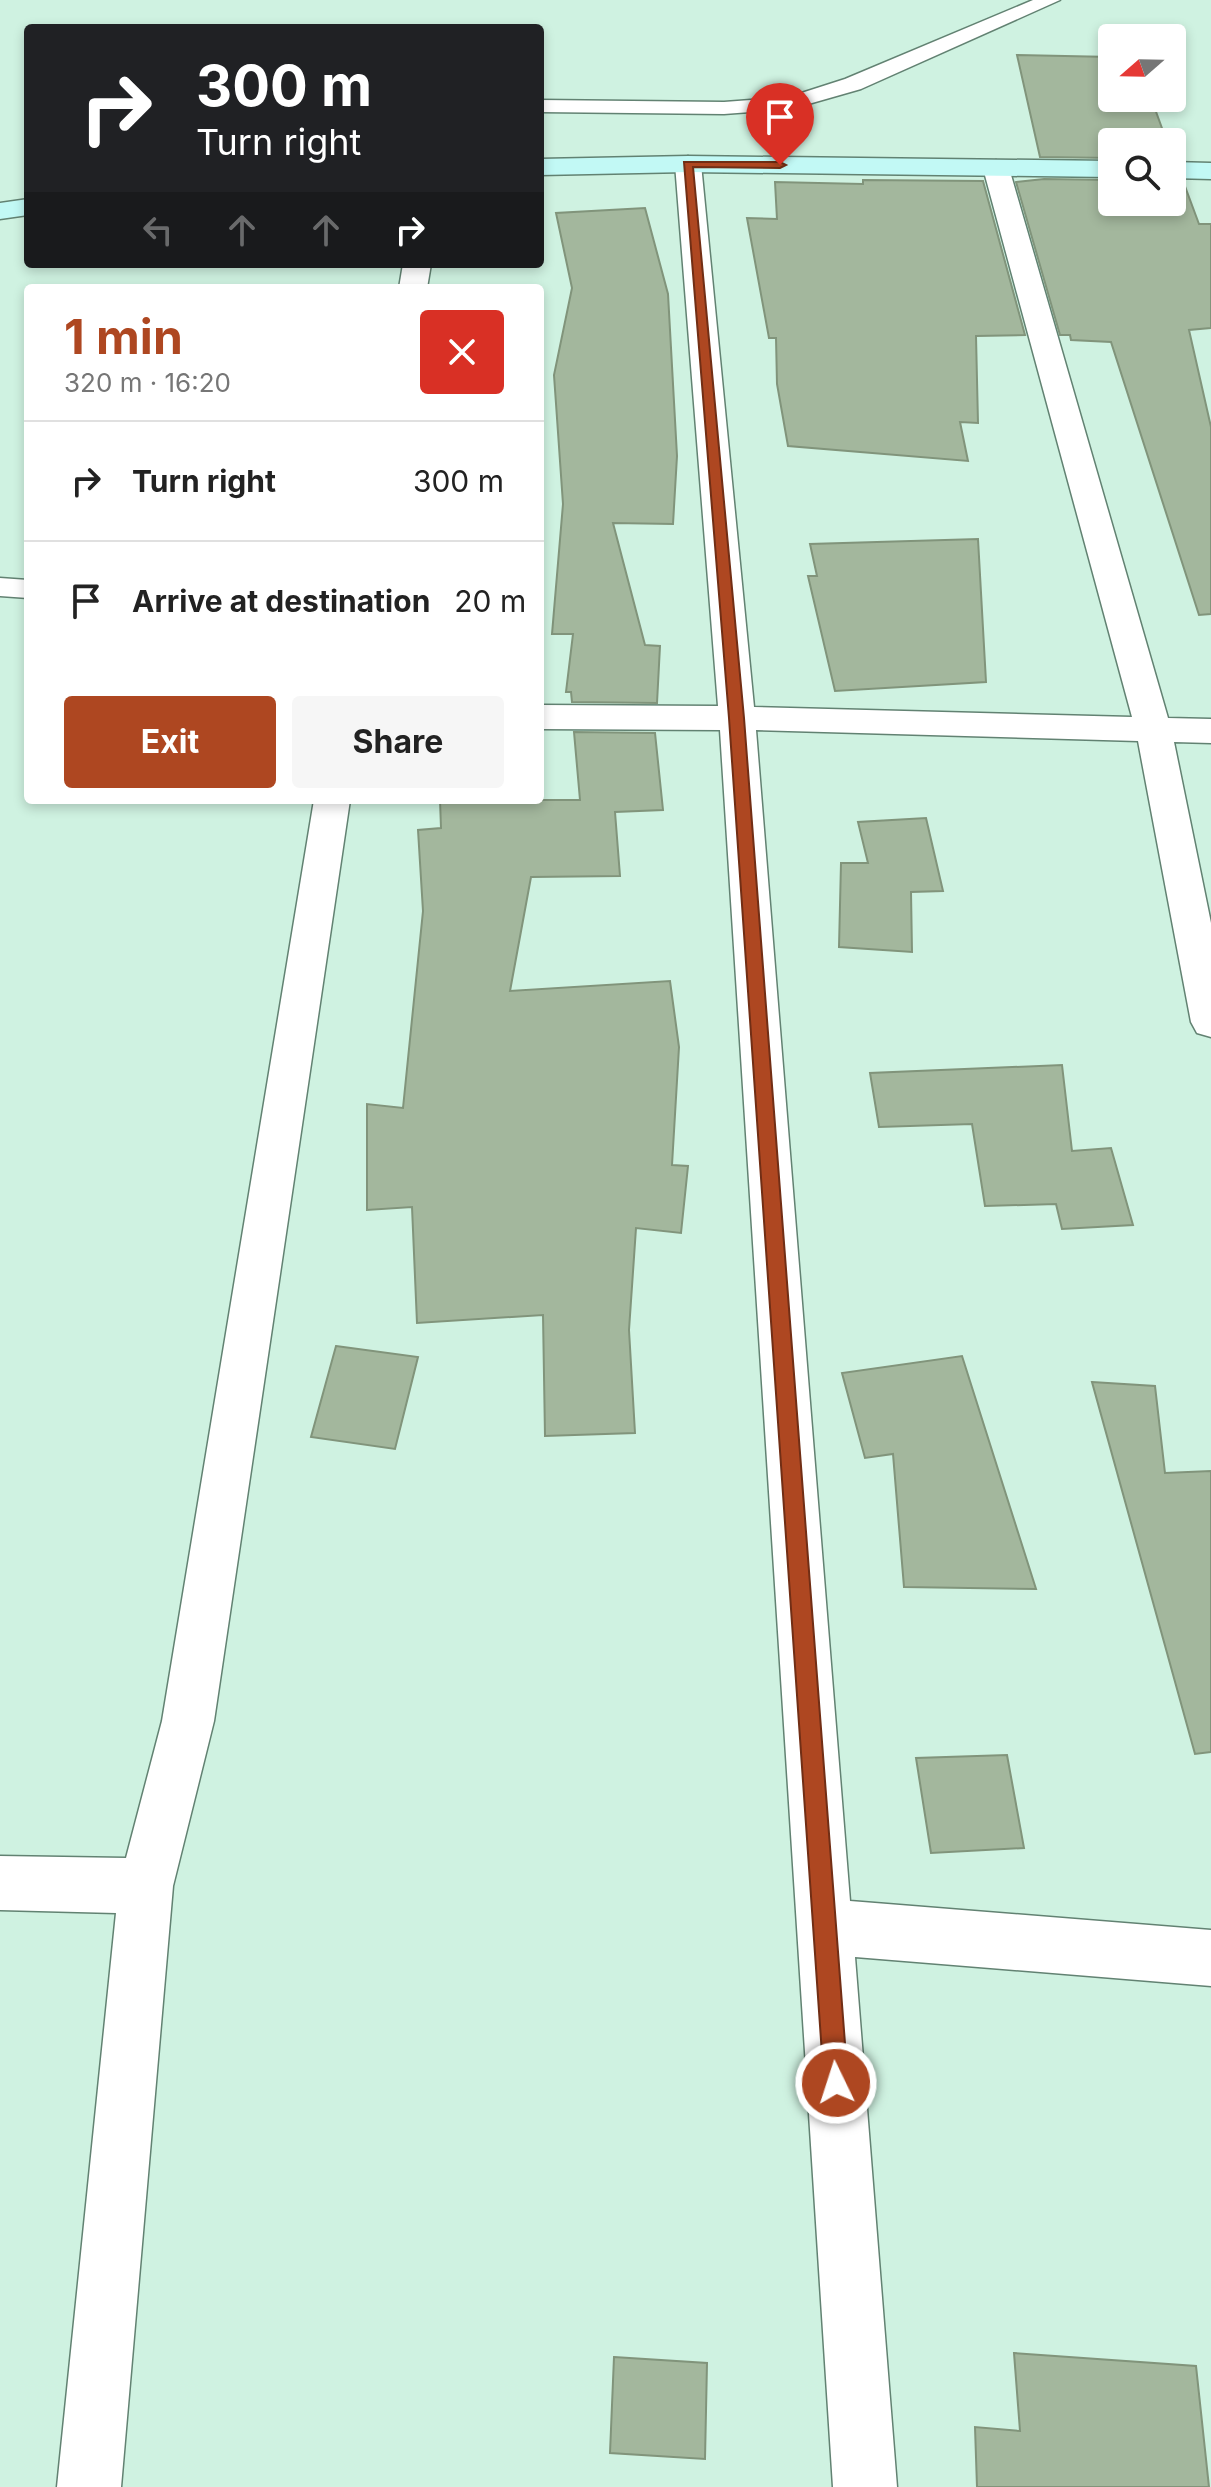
<!DOCTYPE html>
<html lang="en">
<head>
<meta charset="utf-8">
<style>
	:root { --surface:#fff; --page:#f6f6f6; --text:#222; --muted:#767676; --line:#e0e0e0; --accent:#ae4721 }
	body { margin:0; font-family:Inter,sans-serif; background:var(--page); color:var(--text); height:100vh; display:flex; flex-direction:column; font-size:30px; white-space:nowrap }
	* { box-sizing:border-box; margin:0 }
	p { font-size:26px; color:var(--muted) }
	.icon { flex:none; width:44px; height:44px; fill:none; stroke:currentColor; stroke-width:2; stroke-linecap:round; stroke-linejoin:round }
	.map { position:relative; flex:1; overflow:hidden }
	.details { position:absolute; left:24px; top:284px; width:520px; height:520px; display:flex; flex-direction:column; background:var(--surface); border-radius:8px; box-shadow:0 4px 12px #0003 }
	.details>* { flex:none }
	.hud { position:absolute; left:24px; top:24px; width:520px; height:244px; border-radius:8px; box-shadow:0 4px 12px #0003; background:#202124; color:#fff; overflow:hidden }
	.needle { width:52px; rotate:250deg }
	.buttons { position:absolute; left:1098px; top:24px; display:grid; gap:16px }
	.buttons a { display:grid; place-items:center; width:88px; height:88px; border-radius:8px; background:var(--surface); box-shadow:0 4px 12px #0003; font-size:40px }
	.pin { position:absolute; display:grid; place-items:center; width:68px; height:68px; color:#fff; margin:-82px -34px; border-radius:50% 50% 50% 0; rotate:-45deg; box-shadow:0 0 8px #0007 }
	.pin .icon { rotate:45deg }
	.me { position:absolute; width:88px; margin:-44px; rotate:356deg; stroke-linejoin:round; filter:drop-shadow(0 0 6px #0008) }
	.turn { display:flex; align-items:center; gap:28px; height:168px; padding:0 40px; font-size:36px }
	.turn .icon { width:104px; height:104px; stroke-width:2.5 }
	.turn b { display:block; font-size:56px; line-height:68px }
	.lanes { display:flex; align-items:center; height:76px; padding:0 40px; background:#0003; justify-content:center; gap:40px; direction:ltr }
	.lanes .off { opacity:.35 }
	.round { display:grid; place-items:center; flex:none; width:84px; height:84px; border-radius:8px; background:var(--page) }
	.headline { display:flex; align-items:center; justify-content:space-between; height:136px; padding:0 40px }
	h1 { font-size:48px; font-weight:700; line-height:60px; color:var(--accent) }
	.button { display:flex; gap:16px; margin-top:auto; padding:16px 40px }
	.button a { flex:1; height:92px; border-radius:8px; background:var(--accent); color:#fff; font-size:32px; font-weight:700; line-height:92px; text-align:center }
	.button a+a { background:var(--page); color:var(--text) }
	ul { padding:0; list-style:none }
	li { display:flex; align-items:center; gap:24px; height:120px; padding:0 40px; border-top:2px solid var(--line) }
	li div { flex:1 }
	li b { display:block; font-size:30px }
	li em { font-style:normal }
	.map>svg:first-child { display:block }
</style>
</head>
<body>
<div class="map">
<svg width="1211" height="2487" viewBox="0 0 1211 2487">
	<rect width="100%" height="100%" fill="#cff2e1"/>
	<g fill="#a3b79d" stroke="#81947b" stroke-width="2">
		<path d="M1017 55 1112 57V98H1151L1167 142H1112V158L1040 157Z"/>
		<path d="M1044 179 1112 180V202H1172V181H1183L1199 224H1211V328L1189 330 1211 427V614L1199 615 1111 342 1071 340 1070 335H1060L1016 182Z"/>
		<path d="M863 180 983 181 1025 335 976 336 978 423 960 422 968 461 788 446 777 384 776 338H769L747 218 777 219 775 182 863 184Z"/>
		<path d="M645 208 668 294 677 456 673 524 613 523 645 645 660 646 657 703 572 702 571 692H566L573 634H552L563 504 554 375 572 288 556 213Z"/>
		<path d="M978 539 986 682 835 691 808 576H817L810 544Z"/>
		<path d="M574 732 655 733 663 810 615 812 620 876 531 877 510 991 670 981 679 1047 672 1165 688 1166 681 1233 636 1228 629 1330 635 1433 545 1436 543 1315 417 1323 412 1207 367 1210V1104L403 1108 423 911 418 830 441 828 440 800H580Z"/>
		<path d="M926 818 943 891 911 892 912 952 839 947 841 863H868L858 822Z"/>
		<path d="M1062 1065 1072 1151 1111 1148 1133 1225 1062 1229 1056 1204 985 1206 972 1124 879 1127 870 1073Z"/>
		<path d="M336 1346 418 1357 395 1449 311 1437Z"/>
		<path d="M962 1356 1036 1589 904 1587 893 1454 865 1458 842 1373Z"/>
		<path d="M1092 1382 1155 1386 1165 1473 1211 1471V1752L1195 1754Z"/>
		<path d="M1007 1755 1024 1848 931 1853 916 1758Z"/>
		<path d="M1014 2353 1196 2366 1209 2487H977L975 2427 1020 2431Z"/>
		<path d="M614 2357 707 2363 705 2459 610 2453Z"/>
	</g>
	<g fill="none" stroke-linecap="round" stroke-linejoin="round">
		<defs>
			<g id="service">
				<path d="M1033 0H1060L861 89 791 109 724 114 540 112V100L724 102 789 97 845 79Z"/>
				<path d="M0 578 28 580V598L0 596Z"/>
			</g>
			<g id="minor">
				<path d="M688 156 701 164 754 707 1132 717 983 168 996 160 1009 168 1168 718 1211 719V743L1174 742 1211 923V1037L1197 1033 1191 1022 1138 741 756 730 850 1901 1211 1930V1986L855 1957 897 2487H833L720 730 540 729V705L718 706 675 164Z"/>
				<path d="M403 264H431L427 288H399Z"/>
				<path d="M314 800H350L214 1721 173 1886 121 2487H57L116 1913 0 1910V1856L126 1858 162 1721Z"/>
			</g>
			<g id="secondary">
				<path d="M688 156 1112 161V177L688 172 540 175V159Z"/>
				<path d="M1172 162 1211 163V179L1172 178Z"/>
				<path d="M28 199V215L0 219V203Z"/>
			</g>
		</defs>
		<use href="#service" stroke="#628272" stroke-width="3"/>
		<use href="#minor" stroke="#628272" stroke-width="3"/>
		<use href="#secondary" stroke="#628272" stroke-width="3"/>
		<use href="#service" fill="#fff" fill-rule="evenodd"/>
		<use href="#minor" fill="#fff" fill-rule="evenodd"/>
		<use href="#secondary" fill="#c2f9f5" fill-rule="evenodd"/>
	</g>
	<path fill="#ae4721" stroke="#712e15" stroke-width="2" d="M684 162H780L786 165 780 168 693 167 744 718 848 2083 844 2091 836 2095 827 2091 824 2083 729 718Z"/>
</svg>
<div class="buttons">
<a><svg class="needle" viewBox="-14 -14 28 28"><path d="M0-13l5 13h-10z" fill="#e53935"/><path d="M0 13l5-13h-10z" fill="#767676"/></svg></a>
<a><svg class="icon" aria-label="search" viewBox="0 0 24 24"><circle cx="10" cy="10" r="6"/><path d="M15 15l6 6"/></svg></a>
</div>
<div class="pin" style="left:780px;top:165px;background:#d93025"><svg class="icon" aria-label="arrive" viewBox="0 0 24 24"><path d="M6 21V4h12l-3 4 3 4H6"/></svg></div>
<svg class="me" style="left:836px;top:2083px" viewBox="-20 -20 40 40"><circle r="17" fill="#ae4721" stroke="#fff" stroke-width="3"/><path d="M0-11L8 9 0 5-8 9z" fill="#fff"/></svg>
<div class="hud">
<div class="turn"><svg class="icon" aria-label="right" viewBox="0 0 24 24"><path d="M7 20v-9h11M14 6l5 5-5 5"/></svg><div><b>300 m</b>Turn right</div></div>
<div class="lanes"><svg class="icon off" aria-label="left" viewBox="0 0 24 24"><path d="M17 20v-9H6M10 6l-5 5 5 5"/></svg><svg class="icon off" aria-label="ahead" viewBox="0 0 24 24"><path d="M12 20V5M6 11l6-6 6 6"/></svg><svg class="icon off" aria-label="ahead" viewBox="0 0 24 24"><path d="M12 20V5M6 11l6-6 6 6"/></svg><svg class="icon" aria-label="right" viewBox="0 0 24 24"><path d="M7 20v-9h11M14 6l5 5-5 5"/></svg></div>
</div>
<section class="details">
<div class="headline"><div><h1>1 min</h1><p>320 m · 16:20</p></div><a class="round" style="background:#d93025;color:#fff"><svg class="icon" aria-label="close" viewBox="0 0 24 24"><path d="M6 6l12 12M18 6L6 18"/></svg></a></div>
<ul>
<li><svg class="icon" aria-label="right" viewBox="0 0 24 24"><path d="M7 20v-9h11M14 6l5 5-5 5"/></svg><div><b>Turn right</b></div><em>300 m</em></li>
<li><svg class="icon" aria-label="arrive" viewBox="0 0 24 24"><path d="M6 21V4h12l-3 4 3 4H6"/></svg><div><b>Arrive at destination</b></div><em>20 m</em></li>
</ul>
<div class="button"><a>Exit</a><a>Share</a></div>
</section>
</div>
</body>
</html>
